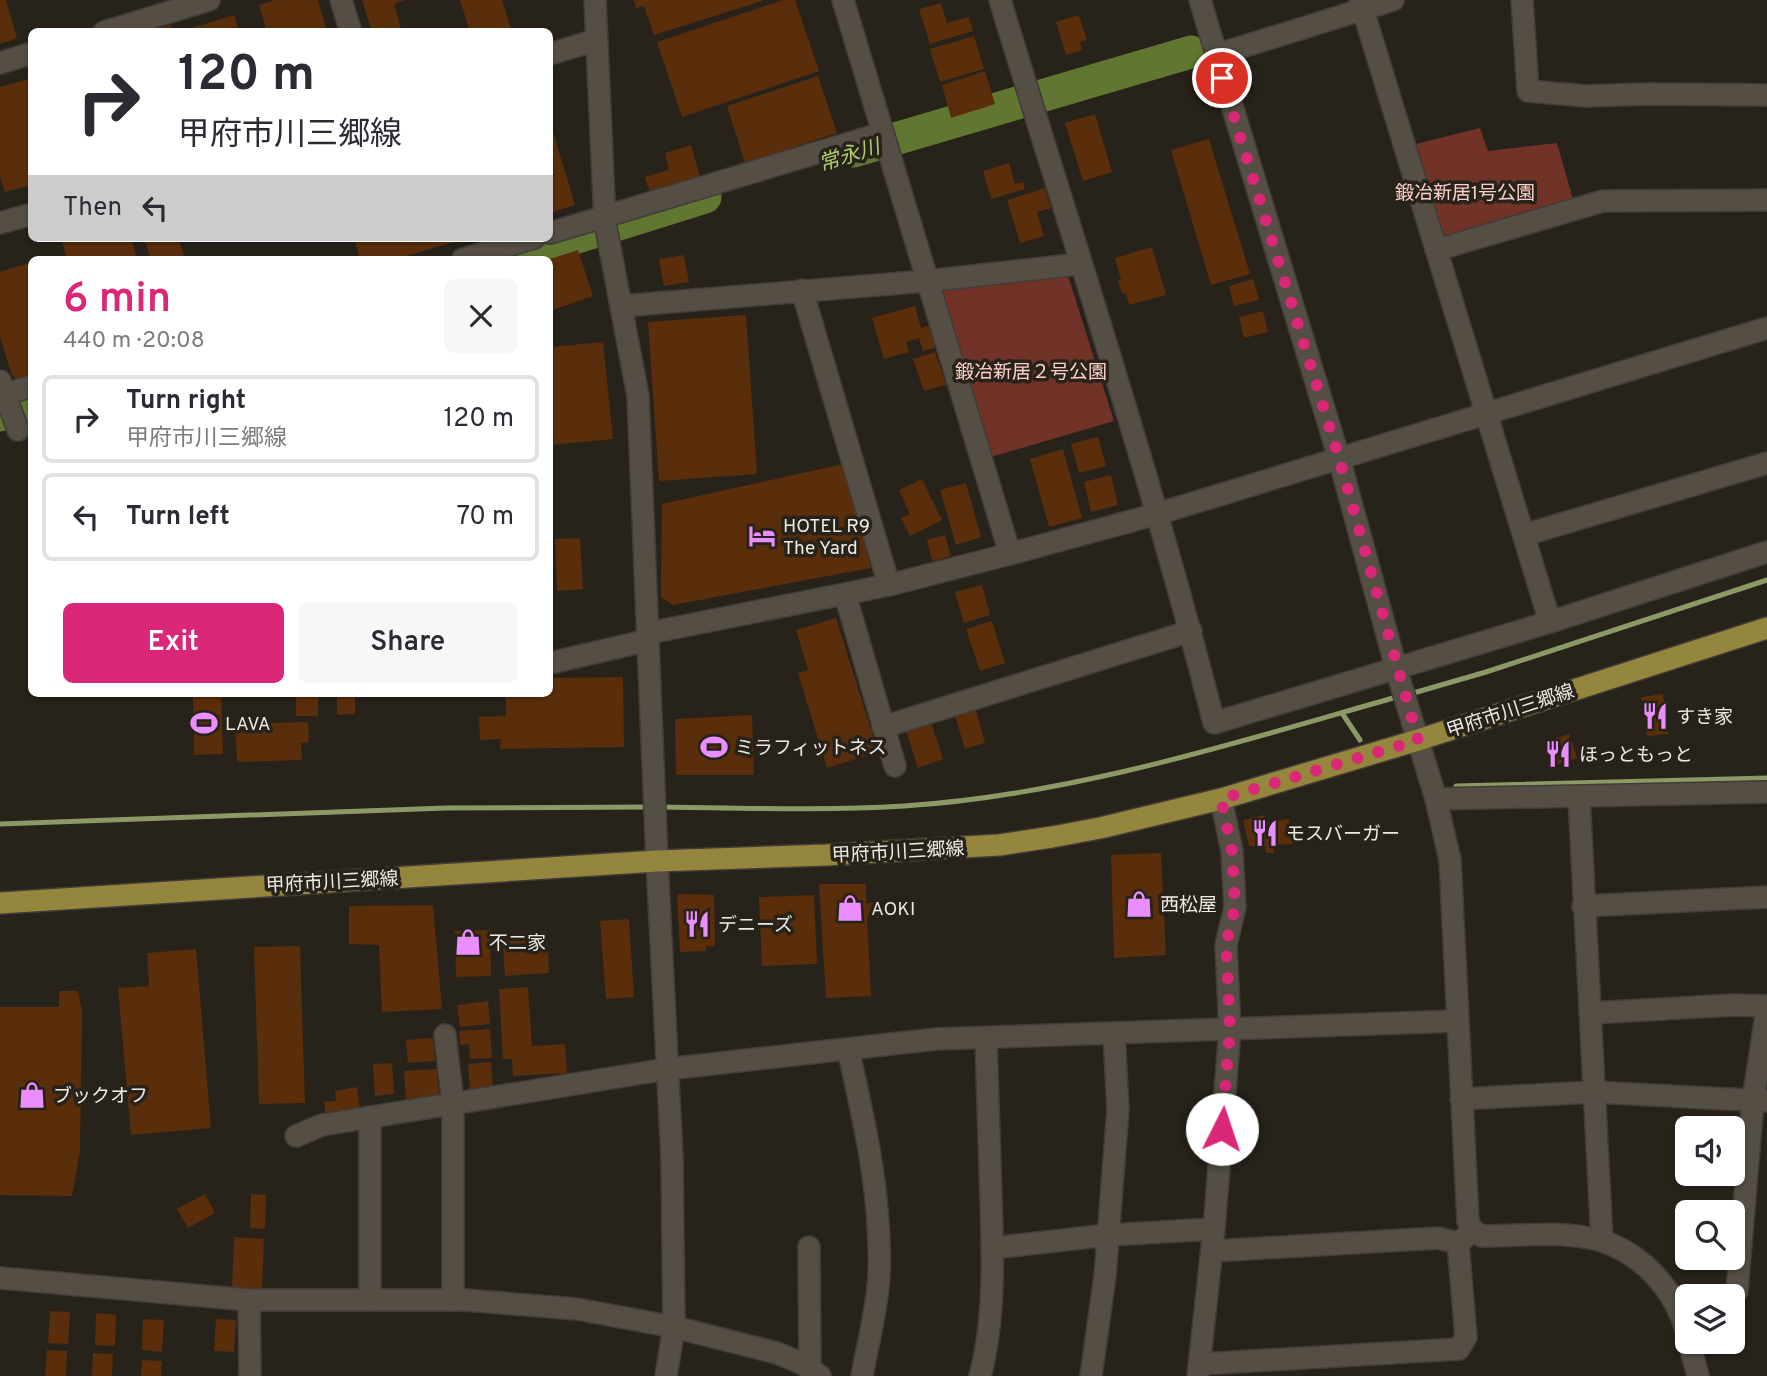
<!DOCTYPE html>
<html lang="en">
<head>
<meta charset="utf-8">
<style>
	:root { --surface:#fff; --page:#f7f7f7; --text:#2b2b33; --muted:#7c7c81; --line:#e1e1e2; --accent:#db2777 }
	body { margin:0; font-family:Overpass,"Noto Sans JP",sans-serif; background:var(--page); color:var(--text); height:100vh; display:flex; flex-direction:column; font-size:26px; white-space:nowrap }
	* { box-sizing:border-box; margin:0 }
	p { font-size:23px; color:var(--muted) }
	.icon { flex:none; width:38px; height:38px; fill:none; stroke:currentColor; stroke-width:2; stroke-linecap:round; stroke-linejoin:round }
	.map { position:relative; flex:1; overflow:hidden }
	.side { position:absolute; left:28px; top:256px; width:525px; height:441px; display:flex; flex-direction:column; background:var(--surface); border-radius:10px; box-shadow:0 2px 5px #0004 }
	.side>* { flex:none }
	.banner { position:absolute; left:28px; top:28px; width:525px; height:214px; border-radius:10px; box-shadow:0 2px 5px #0004; background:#fff; color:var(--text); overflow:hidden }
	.fabs { position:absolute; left:1675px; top:1116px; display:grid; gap:14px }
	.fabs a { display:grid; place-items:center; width:70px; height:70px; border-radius:10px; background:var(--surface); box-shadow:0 2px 5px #0004; font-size:35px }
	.pin { position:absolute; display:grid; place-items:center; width:60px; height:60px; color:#fff; margin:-30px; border:4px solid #fff; border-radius:50%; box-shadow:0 2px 7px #0007 }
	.me { position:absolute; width:77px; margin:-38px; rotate:4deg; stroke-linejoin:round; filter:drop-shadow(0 0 5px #0008) }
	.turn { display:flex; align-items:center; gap:24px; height:147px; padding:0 35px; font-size:32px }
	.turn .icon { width:91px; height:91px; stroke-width:2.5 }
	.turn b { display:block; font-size:49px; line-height:60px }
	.then { display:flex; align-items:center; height:66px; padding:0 35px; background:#0003; gap:14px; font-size:26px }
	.round { display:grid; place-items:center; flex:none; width:74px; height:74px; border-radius:10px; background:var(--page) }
	.summary { display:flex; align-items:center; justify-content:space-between; height:119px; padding:0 35px }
	h1 { font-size:42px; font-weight:600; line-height:52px; color:var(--accent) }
	.action { display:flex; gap:14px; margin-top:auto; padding:14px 35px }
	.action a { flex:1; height:80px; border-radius:10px; background:var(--accent); color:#fff; font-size:28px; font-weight:600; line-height:80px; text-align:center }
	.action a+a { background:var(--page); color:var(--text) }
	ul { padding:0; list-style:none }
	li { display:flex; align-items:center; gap:21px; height:88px; margin:0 14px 10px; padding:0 21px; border:4px solid var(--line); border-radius:10px }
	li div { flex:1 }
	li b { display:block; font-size:26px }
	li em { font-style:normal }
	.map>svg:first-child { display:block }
</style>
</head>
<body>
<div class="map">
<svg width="1767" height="1376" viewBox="0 0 1767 1376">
	<rect width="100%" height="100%" fill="#27221a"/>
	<g fill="#713228">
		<path d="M1480 128 1488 151 1557 143 1574 203 1436 250 1404 147Z"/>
		<path d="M1068 276 1114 421 991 457 940 287Z"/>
	</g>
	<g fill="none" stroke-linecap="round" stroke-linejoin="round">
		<g stroke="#8b9966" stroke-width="5">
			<path d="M1410 694 1486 672 1767 580"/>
			<path d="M1342 713 1360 740"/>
			<path d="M1456 786 1767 778"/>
			<path d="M660 807C741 808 823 811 904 806 1073 795 1238 742 1400 696"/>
			<path d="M0 824 446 808 650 807"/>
		</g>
		<g stroke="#617731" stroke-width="33">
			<path d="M854 151 1191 52"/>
			<path d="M507 259 705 197"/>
			<path d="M0 415 32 405"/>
		</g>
	</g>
	<g fill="#5a2e0b">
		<path d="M0 0H6L17 38 0 44Z"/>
		<path d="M275 0H318L327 32H267L259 5Z"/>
		<path d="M362 0H405L394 4 402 32H372Z"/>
		<path d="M460 0H502L512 32H470Z"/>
		<path d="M634 0H762V1L654 35 644 6 636 8Z"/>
		<path d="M783 0H795L819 71 682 117 657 42Z"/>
		<path d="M941 3 947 23 969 17 973 31 930 44 919 9Z"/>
		<path d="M234 15 239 32H182V31Z"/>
		<path d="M1079 15 1087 40 1080 42 1082 50 1066 55 1056 22Z"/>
		<path d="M171 25 173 32H150V31Z"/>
		<path d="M974 36 984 69 940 82 930 49Z"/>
		<path d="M985 71 995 104 951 118 942 85Z"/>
		<path d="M818 76 837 133 745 163 727 106Z"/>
		<path d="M28 79 32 91V185L5 192 0 177V87Z"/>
		<path d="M1095 114 1112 172 1083 181 1065 123Z"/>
		<path d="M550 122 575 205 550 213Z"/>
		<path d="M1209 139 1250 274 1211 285 1171 150Z"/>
		<path d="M691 145 701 180 651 195 645 177 669 170 665 153Z"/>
		<path d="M1009 163 1015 184 1023 182 1025 189 991 199 983 171Z"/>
		<path d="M1045 188 1051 208 1037 212 1044 236 1020 243 1007 200Z"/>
		<path d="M61 238H131L137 259H67Z"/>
		<path d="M144 238H178L185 259H151Z"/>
		<path d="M354 238H464V239L396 259H360Z"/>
		<path d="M1152 247 1166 295 1129 305 1126 293 1122 294 1118 281 1121 280 1115 258Z"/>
		<path d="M578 250 593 296 550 311V259Z"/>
		<path d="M684 255 689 282 664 286 659 259Z"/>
		<path d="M32 262V377L19 381 12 375 0 337V272Z"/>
		<path d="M1253 279 1259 300 1234 306 1229 286Z"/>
		<path d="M915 306 921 328 929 326 935 348 923 351 919 338 906 342 909 352 884 359 872 318Z"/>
		<path d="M1263 311 1268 332 1244 338 1239 317Z"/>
		<path d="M746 315 757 474 659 481 648 322Z"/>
		<path d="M603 342 613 439 551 445 550 347Z"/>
		<path d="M935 352 946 385 924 391 913 359Z"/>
		<path d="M1098 437 1106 466 1079 473 1071 444Z"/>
		<path d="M1063 449 1082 518 1049 527 1030 459Z"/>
		<path d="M843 464 871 568 673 605 661 597 662 504Z"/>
		<path d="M1111 475 1118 505 1091 512 1084 482Z"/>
		<path d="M922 479 942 520 910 536 901 518 910 514 899 490Z"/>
		<path d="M966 483 981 537 956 545 940 490Z"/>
		<path d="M945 535 951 556 932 561 927 540Z"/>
		<path d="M580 538 583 589 557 591 555 539Z"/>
		<path d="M982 585 990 615 964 623 955 592Z"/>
		<path d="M836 618 878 752 827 768 798 673 808 670 796 630Z"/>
		<path d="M992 621 1005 663 980 671 966 629Z"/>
		<path d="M623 677 624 747 500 749 501 739 480 740 479 717 506 716V693H550V678Z"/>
		<path d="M193 693H221L223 754 194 755Z"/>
		<rect x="296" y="693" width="22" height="23"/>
		<path d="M337 693H355V714L337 715Z"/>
		<path d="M1663 694 1668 734 1647 736 1641 697Z"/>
		<path d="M976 710 985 743 965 749 955 716Z"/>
		<path d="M752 715 754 775H676L675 719Z"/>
		<path d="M308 722 309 742 301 743 302 760 237 762 235 724Z"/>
		<path d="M931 722 943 759 918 768 906 731Z"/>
		<path d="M1569 734 1577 758 1552 766 1544 742Z"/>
		<path d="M1264 815 1266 822 1289 819 1293 844 1273 845 1274 853H1266L1265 846H1249L1243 820Z"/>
		<path d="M1161 853 1166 955 1114 958 1111 855Z"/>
		<path d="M819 884H866V903H879V918L867 917 871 996 826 998Z"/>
		<path d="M677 894 714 895 715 946H706V951L680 952Z"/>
		<path d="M814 895 817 964 762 966 759 897Z"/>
		<path d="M433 905 442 1009 382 1012 379 945 349 944V906Z"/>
		<path d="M629 919 634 997 606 999 600 921Z"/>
		<path d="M490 930 491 976 456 977 455 931Z"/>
		<path d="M547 931 549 973 505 976 502 933Z"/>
		<path d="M300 946 305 1103 259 1104 254 947Z"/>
		<path d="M196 949 211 1128 131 1135 118 988 149 986 147 953Z"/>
		<path d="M528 987 532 1046 565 1044 567 1073 513 1076 512 1059H503L499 989Z"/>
		<path d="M59 991H78L82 1012 80 1151 72 1196 0 1195V1007H59Z"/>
		<path d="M488 1001 490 1024 460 1027 457 1005Z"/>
		<path d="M490 1029 492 1058 470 1059 469 1044 460 1045 459 1031Z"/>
		<path d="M433 1038 435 1061 408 1063 406 1040Z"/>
		<path d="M491 1062 493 1089 470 1090 468 1064Z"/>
		<path d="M392 1063 394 1094 375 1096 373 1064Z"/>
		<path d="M437 1069 439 1096 406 1099 404 1071Z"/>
		<path d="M357 1087 360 1110 326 1116 324 1102 336 1101 335 1091Z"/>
		<path d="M205 1194 215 1213 188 1228 177 1209Z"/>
		<path d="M251 1194 266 1195 265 1229 250 1228Z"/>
		<path d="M234 1237 264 1239 262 1290 232 1289Z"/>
		<path d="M50 1311 70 1312 68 1344 48 1343Z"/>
		<path d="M96 1313 116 1315 115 1346 95 1345Z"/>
		<path d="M143 1319 164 1320 162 1352 142 1350Z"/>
		<path d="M216 1319 236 1320 234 1352 214 1351Z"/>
		<path d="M47 1350 67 1351 66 1376H45Z"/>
		<path d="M93 1353 113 1354 112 1376H92Z"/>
		<path d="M142 1360 162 1361 161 1376H141Z"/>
	</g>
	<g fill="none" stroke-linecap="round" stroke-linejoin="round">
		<defs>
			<g id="minor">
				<path d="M341 0 351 32"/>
				<path d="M595 0 605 222 638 396 657 861 672 1158 674 1327 666 1376"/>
				<path d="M843 0 1010 554"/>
				<path d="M1000 0C1073 240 1152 479 1214 723L1550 622 1767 552"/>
				<path d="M1200 0 1339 458 1398 675 1436 799 1450 860 1468 1221 1473 1231 1482 1236C1520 1236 1564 1230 1602 1241 1644 1255 1676 1291 1687 1334"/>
				<path d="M1360 0 1550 622"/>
				<path d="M1522 0 1528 91 1586 96 1648 94 1767 95"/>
				<path d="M104 32 209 0"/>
				<path d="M550 54 596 40"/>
				<path d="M1216 55 1393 0"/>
				<path d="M0 63 32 53"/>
				<path d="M0 223 32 214"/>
				<path d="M550 233 883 133"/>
				<path d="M1436 250 1603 201 1767 200"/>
				<path d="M463 259 534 238"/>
				<path d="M802 290 889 585"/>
				<path d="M621 306 927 281 1080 264"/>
				<path d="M0 381 18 430"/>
				<path d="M0 396 32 386"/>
				<path d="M1524 535 1767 463"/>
				<path d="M845 594 895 766"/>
				<path d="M649 633 889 585 1010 554 1157 514 1767 328"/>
				<path d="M550 663 649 640"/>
				<path d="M883 727 1191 631"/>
				<path d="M1579 797 1602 1241"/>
				<path d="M1436 799 1767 792"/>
				<path d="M1583 906 1767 897"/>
				<path d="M1590 1013 1734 1005 1767 1006"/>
				<path d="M445 1035 453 1104V1300"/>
				<path d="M848 1049C865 1124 882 1198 879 1276 877 1309 868 1343 862 1376"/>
				<path d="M1461 1099 1594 1092 1767 1101"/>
				<path d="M296 1136 322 1125 667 1069 936 1039 1458 1021"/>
				<path d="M809 1247 810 1369"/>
				<path d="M992 1248 1108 1235 1214 1229"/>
				<path d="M1212 1251 1438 1238 1458 1243 1468 1235"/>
				<path d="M0 1278 249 1300H465L577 1309 674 1327 777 1353 803 1364 820 1376"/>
				<path d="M1732 1297 1737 1291 1753 1100 1767 1009"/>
				<path d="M249 1300 250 1376"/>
				<path d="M370 1300V1117"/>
				<path d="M1689 1342 1698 1376"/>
				<path d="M1200 1364 1459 1349 1466 1337 1458 1243"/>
				<path d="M980 1376C995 1320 993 1257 991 1200 989 1146 988 1092 986 1039"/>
				<path d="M1091 1376 1105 1276 1118 1109 1114 1033"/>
				<path d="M1198 1376 1214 1229 1230 1029 1226 945 1235 907 1232 851 1221 799"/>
			</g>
			<path id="major" d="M0 903 657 861 826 855 999 845 1052 837 1100 828 1221 799 1418 740 1767 628"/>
		</defs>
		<use href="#minor" stroke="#413c36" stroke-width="24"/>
		<use href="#major" stroke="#413c36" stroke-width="24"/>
		<use href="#minor" stroke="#544e45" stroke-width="21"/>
		<use href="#major" stroke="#94873d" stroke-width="21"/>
	</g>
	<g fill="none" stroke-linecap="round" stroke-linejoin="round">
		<path stroke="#db2777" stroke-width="12" stroke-dasharray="0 21.6" d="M1222 1129 1230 1029 1226 945 1235 907 1232 851 1221 799 1418 740 1339 458 1222 78"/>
	</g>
	<defs>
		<symbol id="hotel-bare" viewBox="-9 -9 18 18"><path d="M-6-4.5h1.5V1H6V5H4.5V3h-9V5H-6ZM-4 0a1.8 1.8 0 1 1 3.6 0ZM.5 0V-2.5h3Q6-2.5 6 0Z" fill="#ea8dfd" stroke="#27221a" stroke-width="2.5" paint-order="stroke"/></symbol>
		<symbol id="restaurant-bare" viewBox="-9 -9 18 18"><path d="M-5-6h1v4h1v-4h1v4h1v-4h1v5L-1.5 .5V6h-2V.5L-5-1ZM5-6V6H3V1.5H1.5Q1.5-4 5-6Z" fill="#ea8dfd" stroke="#27221a" stroke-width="2.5" paint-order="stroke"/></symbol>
		<symbol id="stadium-bare" viewBox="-9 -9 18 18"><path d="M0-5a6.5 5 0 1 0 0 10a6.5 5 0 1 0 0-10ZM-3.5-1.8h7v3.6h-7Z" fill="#ea8dfd" stroke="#27221a" stroke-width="2.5" paint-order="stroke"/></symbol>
		<symbol id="shop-bare" viewBox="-9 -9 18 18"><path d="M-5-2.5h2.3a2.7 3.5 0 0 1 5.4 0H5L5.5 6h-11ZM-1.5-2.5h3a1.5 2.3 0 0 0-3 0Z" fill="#ea8dfd" stroke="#27221a" stroke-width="2.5" paint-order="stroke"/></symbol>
	</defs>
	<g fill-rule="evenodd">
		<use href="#hotel-bare" x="743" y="517" width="38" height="38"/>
		<use href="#restaurant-bare" x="1636" y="697" width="38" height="38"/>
		<use href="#stadium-bare" x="185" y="704" width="38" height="38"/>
		<use href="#stadium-bare" x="695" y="728" width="38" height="38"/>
		<use href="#restaurant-bare" x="1539" y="735" width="38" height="38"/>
		<use href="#restaurant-bare" x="1246" y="814" width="38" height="38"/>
		<use href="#shop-bare" x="1120" y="885" width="38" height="38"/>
		<use href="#shop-bare" x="831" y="889" width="38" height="38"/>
		<use href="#restaurant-bare" x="678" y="905" width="38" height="38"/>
		<use href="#shop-bare" x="449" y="923" width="38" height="38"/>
		<use href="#shop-bare" x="13" y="1076" width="38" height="38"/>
	</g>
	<g text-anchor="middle" stroke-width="7" stroke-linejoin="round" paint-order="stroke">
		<g font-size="19" fill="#fcd0c7" stroke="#27221a">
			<text x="1465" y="199">鍛冶新居1号公園</text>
			<text x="1031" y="378">鍛冶新居２号公園</text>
		</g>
		<g font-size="19" fill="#ede9e3" stroke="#27221a" text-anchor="start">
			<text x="783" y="532">HOTEL R9<tspan x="783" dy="22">The Yard</tspan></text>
			<text x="1676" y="723">すき家</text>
			<text x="225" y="730">LAVA</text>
			<text x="735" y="754">ミラフィットネス</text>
			<text x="1579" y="761">ほっともっと</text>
			<text x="1286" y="840">モスバーガー</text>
			<text x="1160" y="911">西松屋</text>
			<text x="871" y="915">AOKI</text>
			<text x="718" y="931">デニーズ</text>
			<text x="489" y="949">不二家</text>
			<text x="53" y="1102">ブックオフ</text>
		</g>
		<g font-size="19" fill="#ede9e3" stroke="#27221a">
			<text transform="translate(1510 710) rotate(-18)" y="7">甲府市川三郷線</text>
			<text transform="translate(898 851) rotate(-3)" y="7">甲府市川三郷線</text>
			<text transform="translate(332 881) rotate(-3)" y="7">甲府市川三郷線</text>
		</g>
		<g font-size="21" font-style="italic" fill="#aece6d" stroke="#27221a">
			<text transform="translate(849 155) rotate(-17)" y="7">常永川</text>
		</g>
	</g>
</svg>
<div class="fabs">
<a><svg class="icon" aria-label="sound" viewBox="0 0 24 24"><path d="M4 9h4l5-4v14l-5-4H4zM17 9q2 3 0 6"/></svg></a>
<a><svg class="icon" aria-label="search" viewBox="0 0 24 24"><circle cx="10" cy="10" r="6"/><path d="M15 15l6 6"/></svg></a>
<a><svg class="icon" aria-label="layers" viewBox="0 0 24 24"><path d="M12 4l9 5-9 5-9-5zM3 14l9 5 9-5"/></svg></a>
</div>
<div class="pin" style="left:1222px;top:78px;background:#d93025"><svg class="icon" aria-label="arrive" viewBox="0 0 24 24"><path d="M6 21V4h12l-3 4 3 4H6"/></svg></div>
<svg class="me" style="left:1222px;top:1129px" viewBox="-20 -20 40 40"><circle r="19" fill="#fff"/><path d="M0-13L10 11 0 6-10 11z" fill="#db2777"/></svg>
<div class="banner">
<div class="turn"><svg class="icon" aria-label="right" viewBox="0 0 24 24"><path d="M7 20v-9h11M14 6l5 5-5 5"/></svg><div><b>120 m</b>甲府市川三郷線</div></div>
<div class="then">Then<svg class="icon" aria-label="left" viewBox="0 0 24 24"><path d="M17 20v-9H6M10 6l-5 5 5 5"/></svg></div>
</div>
<section class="side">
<div class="summary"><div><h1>6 min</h1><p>440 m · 20:08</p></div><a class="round"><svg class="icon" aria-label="close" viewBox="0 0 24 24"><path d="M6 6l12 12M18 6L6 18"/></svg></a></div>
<ul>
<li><svg class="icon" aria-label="right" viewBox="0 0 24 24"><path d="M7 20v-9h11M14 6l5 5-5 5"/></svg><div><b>Turn right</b><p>甲府市川三郷線</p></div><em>120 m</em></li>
<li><svg class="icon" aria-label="left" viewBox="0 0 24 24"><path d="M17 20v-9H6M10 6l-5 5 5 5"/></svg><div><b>Turn left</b></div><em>70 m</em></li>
</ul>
<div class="action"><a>Exit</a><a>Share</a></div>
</section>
</div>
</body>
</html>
